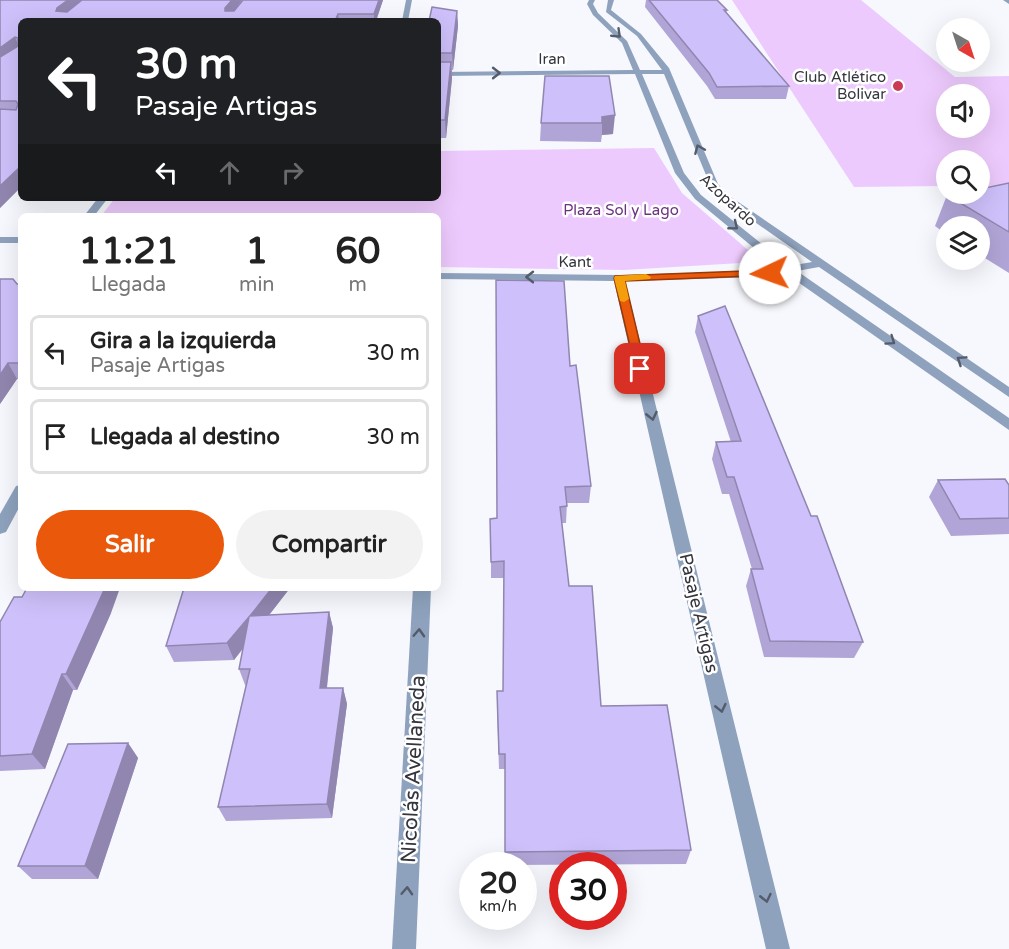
<!DOCTYPE html>
<html lang="es">
<head>
<meta charset="utf-8">
<style>
	:root { --surface:#fff; --page:#f2f2f2; --text:#222; --muted:#767676; --line:#e0e0e0; --accent:#ea580c }
	body { margin:0; font-family:"Varela Round",sans-serif; background:var(--page); color:var(--text); height:100vh; display:flex; flex-direction:column; font-size:22px; white-space:nowrap }
	* { box-sizing:border-box; margin:0 }
	p { font-size:20px; color:var(--muted) }
	.icon { flex:none; width:33px; height:33px; fill:none; stroke:currentColor; stroke-width:2; stroke-linecap:round; stroke-linejoin:round }
	.map { position:relative; flex:1; overflow:hidden }
	.details { position:absolute; left:18px; top:213px; width:423px; height:378px; display:flex; flex-direction:column; background:var(--surface); border-radius:9px; box-shadow:0 6px 24px #0002 }
	.details>* { flex:none }
	.top-card { position:absolute; left:18px; top:18px; width:423px; height:183px; border-radius:9px; box-shadow:0 6px 24px #0002; background:#202124; color:#fff; overflow:hidden }
	.needle { width:39px; rotate:141deg }
	.fabs { position:absolute; left:936px; top:18px; display:grid; gap:12px }
	.fabs a { display:grid; place-items:center; width:54px; height:54px; border-radius:50%; background:var(--surface); box-shadow:0 6px 24px #0002; font-size:30px }
	.speed { position:absolute; left:459px; top:852px; display:flex; gap:12px; font-size:30px; font-weight:700; text-align:center }
	.speed>* { display:grid; place-content:center; width:78px; height:78px; border-radius:50%; background:var(--surface); box-shadow:0 6px 24px #0002; line-height:1 }
	.speed small { font-size:15px; font-weight:400 }
	.speed .limit { border:9px solid #d22; background:#fff; color:#111 }
	.pin { position:absolute; display:grid; place-items:center; width:51px; height:51px; color:#fff; margin:-26px; border-radius:12px; box-shadow:0 3px 9px #0006 }
	.me { position:absolute; width:66px; margin:-33px; rotate:267deg; stroke-linejoin:round; filter:drop-shadow(0 0 4px #0008) }
	.turn { display:flex; align-items:center; gap:21px; height:126px; padding:0 18px; font-size:27px }
	.turn .icon { width:78px; height:78px; stroke-width:2.5 }
	.turn b { display:block; font-size:42px; line-height:51px }
	.lanes { display:flex; align-items:center; height:57px; padding:0 18px; background:#0003; justify-content:center; gap:30px; direction:ltr }
	.lanes .off { opacity:.35 }
	.eta { display:flex; justify-content:space-evenly; align-items:center; height:102px; text-align:center }
	.eta b { font-size:36px; font-weight:700; line-height:42px }
	.primary-button { display:flex; gap:12px; margin-top:auto; padding:12px 18px }
	.primary-button a { flex:1; height:69px; border-radius:36px; background:var(--accent); color:#fff; font-size:24px; font-weight:700; line-height:69px; text-align:center }
	.primary-button a+a { background:var(--page); color:var(--text) }
	ul { padding:0; list-style:none }
	li { display:flex; align-items:center; gap:18px; height:75px; margin:0 12px 9px; padding:0 6px; border:3px solid var(--line); border-radius:9px }
	li div { flex:1 }
	li b { display:block; font-size:22px }
	li em { font-style:normal }
	.map>svg:first-child { display:block }
</style>
</head>
<body>
<div class="map">
<svg width="1009" height="949" viewBox="0 0 1009 949">
	<rect width="100%" height="100%" fill="#f7f8fd"/>
	<g fill="#edcafd" fill-rule="evenodd">
		<path d="M732 0H861L955 77 1009 76V186H980V160H946V186L854 187ZM946 94H980V128H946Z"/>
		<path d="M654 148 682 193 756 257 741 263 624 270 438 267V216H101L115 198H438V151Z"/>
	</g>
	<g fill="none" stroke-linecap="round" stroke-linejoin="round">
		<g fill="#8ea2bd" fill-rule="evenodd">
			<path d="M406 0H412L408 21H402Z"/>
			<path d="M589 0H595L593 4 598 13 627 41 640 70H662L637 36 606 12 608 0H614L611 10 641 34 669 68 718 184 728 195 1009 387V397L819 267 797 271 1009 418V430L785 273 762 277 625 281 790 949H766L614 281 438 279V273L619 275 762 271 778 268 695 199 675 173 635 74 438 76V72L633 70 622 43 593 15 587 4ZM642 74H664L711 187 722 199 812 262 789 266 701 195 684 173Z"/>
			<path d="M1003 0H1009V4Z"/>
			<path d="M98 198H108L94 216H84Z"/>
			<rect x="0" y="237" width="21" height="6"/>
			<path d="M21 485V504L6 532 0 534V514L16 486Z"/>
			<path d="M413 588H431L416 949H392Z"/>
		</g>
	</g>
	<g fill="#b1a5d7">
		<path d="M0 0H242L234 11 243 0H383L376 21H21V187L0 208Z"/>
		<path d="M646 0H717L727 10 726 14 789 86 786 99H715L707 86 645 7Z"/>
		<path d="M457 11 458 26 453 70H452V78L446 138H438V21Z"/>
		<path d="M609 76 613 134 602 135 601 142 540 141 541 123Z"/>
		<path d="M1009 183V273L980 255V226H946V234L935 226 947 195Z"/>
		<path d="M17 284H21V379H17L0 404Z"/>
		<path d="M698 316 863 642 854 658 764 657 746 586 751 569H752L729 494H722L712 459 716 442H731L695 332Z"/>
		<path d="M570 366 591 486 589 503H567L566 523H562L569 586 601 706 691 850 686 864 505 865V769H499L497 707 503 691 504 578H491V562L497 518Z"/>
		<path d="M938 480 1009 485V534L951 536 929 497Z"/>
		<path d="M184 588H290L269 615 329 612 333 628 327 688H343L347 704 332 818 226 821 218 807 246 685H245L239 669 243 648 234 660 174 662 166 646Z"/>
		<path d="M111 613 77 690H73L45 769 0 771V622Z"/>
		<path d="M128 743 138 758 98 879H32L18 866Z"/>
	</g>
	<g fill="#9086af">
		<path d="M68 0H85L61 19 56 11 57 8Z"/>
		<path d="M232 0H242L227 20 225 8Z"/>
		<path d="M379 0H383L376 21H374V14Z"/>
		<path d="M457 11 458 26 453 70 452 53Z"/>
		<path d="M338 14 339 21H335Z"/>
		<path d="M15 37 20 49 0 63V48Z"/>
		<path d="M451 62 452 78 446 138 445 120Z"/>
		<path d="M615 115 613 134 602 135V117Z"/>
		<path d="M21 166V187L0 208V186Z"/>
		<path d="M8 363 17 379 0 404V375Z"/>
		<path d="M105 588H120L111 613 77 690 66 674Z"/>
		<path d="M272 588H290L256 632 250 616Z"/>
		<path d="M329 612 333 628 325 704 320 688Z"/>
		<path d="M249 617 255 633 234 660 227 643Z"/>
		<path d="M62 674 73 690 45 769 32 754Z"/>
		<path d="M343 688 347 704 332 818 327 804Z"/>
		<path d="M128 743 138 758 98 879 85 866Z"/>
	</g>
	<g fill="#cec0fa" stroke="#9086af" stroke-width="1.5">
		<path d="M0 0H68L57 8 56 11 67 12 82 0H232L225 8V11H234L243 0H379L374 14H338L335 21H21V166L0 186V109L16 110 18 104 16 101H0V57L18 46V38L15 37 0 48Z"/>
		<path d="M649 0H717L727 10H724L789 86 717 87 709 73Z"/>
		<path d="M432 7 457 11 452 53H438V21H429Z"/>
		<path d="M438 62H451L445 120H438Z"/>
		<path d="M545 76H609L615 115 602 117V123H541Z"/>
		<path d="M1009 183V232L947 195 957 194H980V189Z"/>
		<path d="M0 279H13L17 284H21V360L19 363H8L0 375Z"/>
		<path d="M496 280 564 281 570 366 576 365 591 486 565 487 567 506 560 507 569 586H592L601 706 667 705 691 850 505 852V754H499L497 691H503L504 561 491 562 490 519 497 518Z"/>
		<path d="M725 306 811 516H817L863 642 770 641 751 569H763L734 477H727L716 442 741 441 698 316Z"/>
		<path d="M1005 479 1009 485V518L960 519 938 480Z"/>
		<path d="M27 588H105L66 674H62L32 754 0 756V622L14 597H22Z"/>
		<path d="M184 588H272L250 616 329 612 320 688H343L327 804 218 807 250 669H239L249 617 227 643 166 646Z"/>
		<path d="M128 743 85 866H18L68 744Z"/>
	</g>
	<defs><path id="oneway-chevron" d="M-2-3.5L2.5 0L-2 3.5" fill="none" stroke-width="1.6" stroke-linecap="round" stroke-linejoin="round" transform="scale(1.5)"/></defs>
	<g stroke="#545b6a">
		<use href="#oneway-chevron" transform="translate(617 34) rotate(44)"/>
		<use href="#oneway-chevron" transform="translate(496 73)"/>
		<use href="#oneway-chevron" transform="translate(699 149) rotate(-113)"/>
		<use href="#oneway-chevron" transform="translate(734 226) rotate(39)"/>
		<use href="#oneway-chevron" transform="translate(530 277) rotate(-180)"/>
		<use href="#oneway-chevron" transform="translate(891 341) rotate(35)"/>
		<use href="#oneway-chevron" transform="translate(961 360) rotate(-146)"/>
		<use href="#oneway-chevron" transform="translate(652 416) rotate(77)"/>
		<use href="#oneway-chevron" transform="translate(419 633) rotate(-87)"/>
		<use href="#oneway-chevron" transform="translate(721 708) rotate(77)"/>
		<use href="#oneway-chevron" transform="translate(407 891) rotate(-87)"/>
		<use href="#oneway-chevron" transform="translate(766 898) rotate(77)"/>
	</g>
	<path fill="#ea580c" stroke="#983908" stroke-width="1.5" d="M770 270 775 273 774 275 625 281 646 369 645 372H636L614 278 615 276Z"/>
	<path fill="#f59e0b" d="M646 274 651 277 650 279 625 281 629 299 624 302 620 301 614 278 615 276Z"/>
	<circle fill="#cb3b56" stroke="#fff" stroke-width="2" cx="898" cy="86" r="6"/>
	<g text-anchor="middle" stroke-width="5" stroke-linejoin="round" paint-order="stroke">
		<g font-size="15" fill="#34353d" stroke="#fff">
			<text x="552" y="64">Iran</text>
			<text transform="translate(728 200) rotate(42)" y="5">Azopardo</text>
			<text x="575" y="267">Kant</text>
		</g>
		<g font-size="15" fill="#34353d" stroke="#fff" text-anchor="end">
			<text x="886" y="82">Club Atlético<tspan x="886" dy="17">Bolivar</tspan></text>
		</g>
		<g font-size="15" fill="#6a337f" stroke="#fff">
			<text x="621" y="215">Plaza Sol y Lago</text>
		</g>
		<g font-size="18" fill="#34353d" stroke="#fff">
			<text transform="translate(699 613) rotate(77)" y="6">Pasaje Artigas</text>
		</g>
		<g font-size="21" fill="#34353d" stroke="#fff">
			<text transform="translate(413 769) rotate(-87)" y="7">Nicolás Avellaneda</text>
		</g>
	</g>
</svg>
<div class="fabs">
<a><svg class="needle" viewBox="-14 -14 28 28"><path d="M0-13l5 13h-10z" fill="#e53935"/><path d="M0 13l5-13h-10z" fill="#767676"/></svg></a>
<a><svg class="icon" aria-label="sound" viewBox="0 0 24 24"><path d="M4 9h4l5-4v14l-5-4H4zM17 9q2 3 0 6"/></svg></a>
<a><svg class="icon" aria-label="search" viewBox="0 0 24 24"><circle cx="10" cy="10" r="6"/><path d="M15 15l6 6"/></svg></a>
<a><svg class="icon" aria-label="layers" viewBox="0 0 24 24"><path d="M12 4l9 5-9 5-9-5zM3 14l9 5 9-5"/></svg></a>
</div>
<div class="speed"><div>20<small>km/h</small></div><div class="limit">30</div></div>
<div class="pin" style="left:640px;top:369px;background:#d93025"><svg class="icon" aria-label="arrive" viewBox="0 0 24 24"><path d="M6 21V4h12l-3 4 3 4H6"/></svg></div>
<svg class="me" style="left:770px;top:273px" viewBox="-20 -20 40 40"><circle r="19" fill="#fff"/><path d="M0-13L10 11 0 6-10 11z" fill="#ea580c"/></svg>
<div class="top-card">
<div class="turn"><svg class="icon" aria-label="left" viewBox="0 0 24 24"><path d="M17 20v-9H6M10 6l-5 5 5 5"/></svg><div><b>30 m</b>Pasaje Artigas</div></div>
<div class="lanes"><svg class="icon" aria-label="left" viewBox="0 0 24 24"><path d="M17 20v-9H6M10 6l-5 5 5 5"/></svg><svg class="icon off" aria-label="ahead" viewBox="0 0 24 24"><path d="M12 20V5M6 11l6-6 6 6"/></svg><svg class="icon off" aria-label="right" viewBox="0 0 24 24"><path d="M7 20v-9h11M14 6l5 5-5 5"/></svg></div>
</div>
<section class="details">
<div class="eta">
<div><b>11:21</b><p>Llegada</p></div>
<div><b>1</b><p>min</p></div>
<div><b>60</b><p>m</p></div>
</div>
<ul>
<li><svg class="icon" aria-label="left" viewBox="0 0 24 24"><path d="M17 20v-9H6M10 6l-5 5 5 5"/></svg><div><b>Gira a la izquierda</b><p>Pasaje Artigas</p></div><em>30 m</em></li>
<li><svg class="icon" aria-label="arrive" viewBox="0 0 24 24"><path d="M6 21V4h12l-3 4 3 4H6"/></svg><div><b>Llegada al destino</b></div><em>30 m</em></li>
</ul>
<div class="primary-button"><a>Salir</a><a>Compartir</a></div>
</section>
</div>
</body>
</html>
